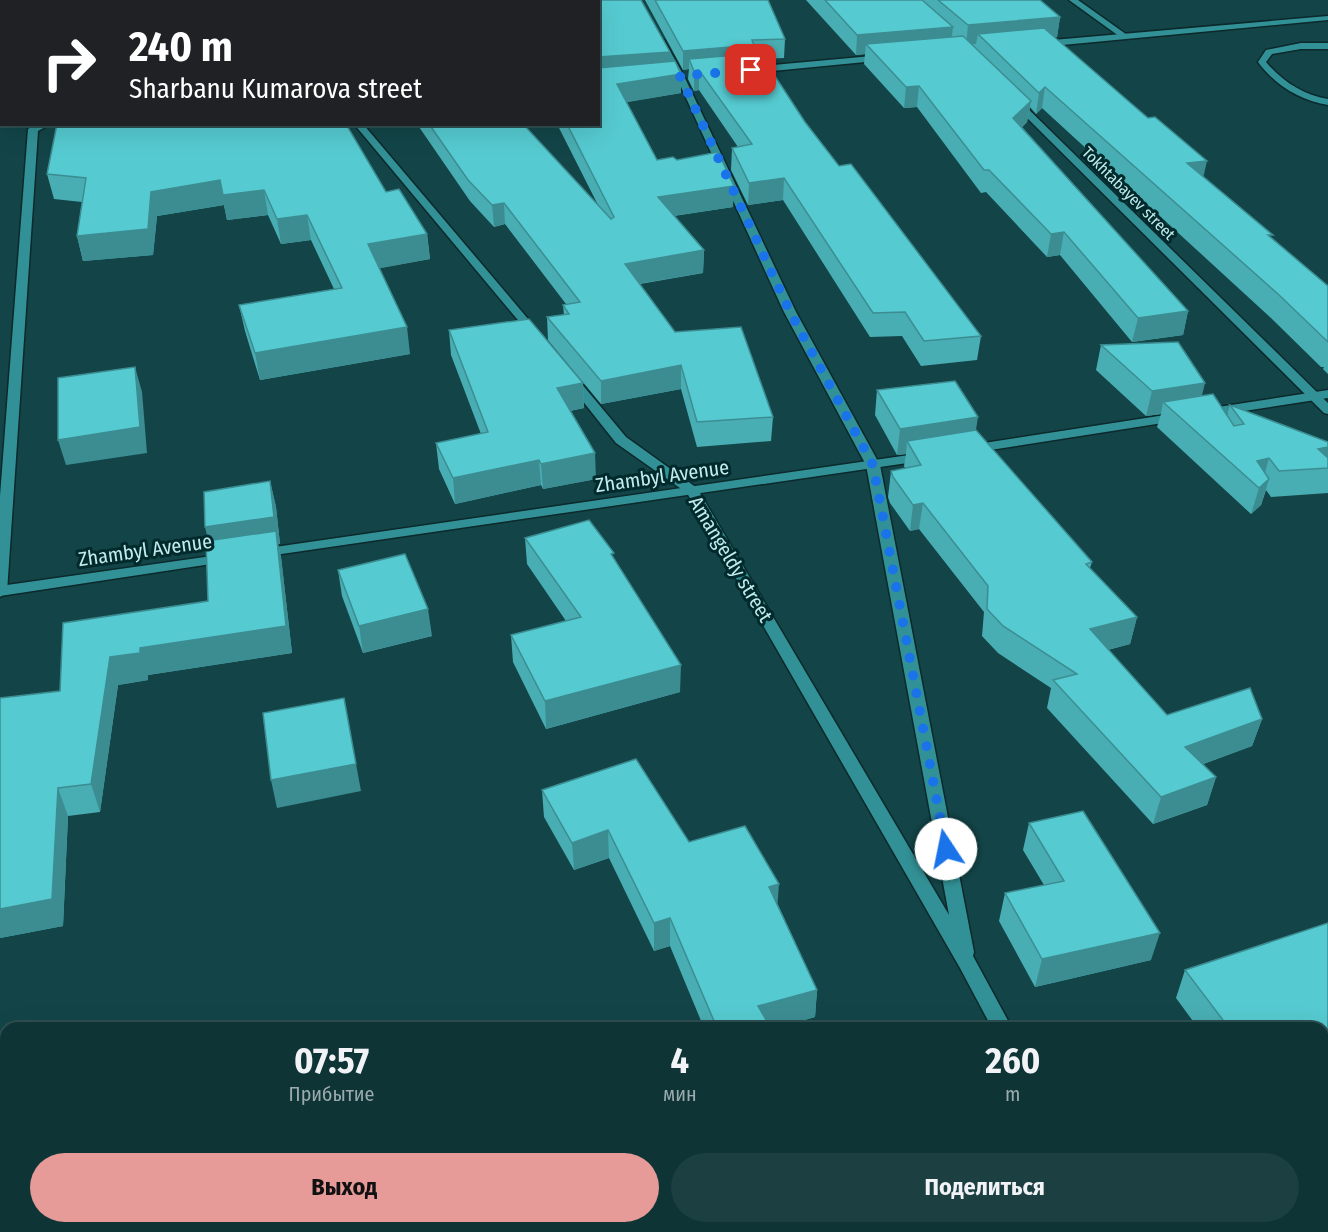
<!DOCTYPE html>
<html lang="ru">
<head>
<meta charset="utf-8">
<style>
	:root { --surface:#0e3436; --page:#1c3f42; --text:#f1f3f6; --muted:#9baaad; --line:#2e4f51; --accent:#e69b98 }
	body { margin:0; font-family:"Fira Sans Condensed",sans-serif; background:var(--page); color:var(--text); height:100vh; display:flex; flex-direction:column; font-size:22px; white-space:nowrap }
	* { box-sizing:border-box; margin:0 }
	p { font-size:20px; color:var(--muted) }
	.icon { flex:none; width:33px; height:33px; fill:none; stroke:currentColor; stroke-width:2; stroke-linecap:round; stroke-linejoin:round }
	.map { position:relative; flex:1; overflow:hidden }
	.panel { position:absolute; left:0px; top:1022px; width:1329px; height:212px; display:flex; flex-direction:column; background:var(--surface); border-radius:18px 18px 0 0; box-shadow:0 6px 24px #0002,0 0 0 2px var(--line) }
	.panel>* { flex:none }
	.guide { position:absolute; left:0px; top:0px; width:600px; height:126px; box-shadow:0 6px 24px #0002,0 0 0 2px var(--line); background:#202124; color:#fff; overflow:hidden }
	.pin { position:absolute; display:grid; place-items:center; width:51px; height:51px; color:#fff; margin:-26px; border-radius:12px; box-shadow:0 3px 9px #0006 }
	.me { position:absolute; width:66px; margin:-33px; rotate:349deg; stroke-linejoin:round; filter:drop-shadow(0 0 4px #0008) }
	.turn { display:flex; align-items:center; gap:21px; height:126px; padding:0 30px; font-size:27px }
	.turn .icon { width:78px; height:78px; stroke-width:2.5 }
	.turn b { display:block; font-size:42px; line-height:51px }
	.eta { display:flex; justify-content:space-evenly; align-items:center; height:102px; text-align:center }
	.eta b { font-size:36px; font-weight:700; line-height:42px }
	.cta { display:flex; gap:12px; margin-top:auto; padding:12px 30px }
	.cta a { flex:1; height:69px; border-radius:36px; background:var(--accent); color:#111; font-size:24px; font-weight:700; line-height:69px; text-align:center }
	.cta a+a { background:var(--page); color:var(--text) }
	.map>svg:first-child { display:block }
</style>
</head>
<body>
<div class="map">
<svg width="1328" height="1232" viewBox="0 0 1328 1232">
	<rect width="100%" height="100%" fill="#134548"/>
	<g fill="none" stroke-linecap="round" stroke-linejoin="round">
		<defs>
			<g id="lane">
				<path d="M415 0H423L424 2H416Z"/>
				<path d="M1069 0H1078L1130 37 1123 39Z"/>
				<path d="M1301 43H1328V49H1301L1272 54 1266 62C1282 81 1303 95 1328 99V105C1299 100 1275 85 1258 62L1266 50Z"/>
			</g>
			<g id="street">
				<path d="M1328 16V20L1041 47 1037 44 1041 41Z"/>
				<path d="M658 40H664L684 76 796 312 880 465 974 952 973 956 1012 1028H992L960 968 687 493 616 443 566 380 572 376 576 377 626 437 697 488 949 915 866 465 784 312 676 76 657 42Z"/>
				<path d="M883 55 887 58 886 60 751 73 747 70 751 67Z"/>
				<path d="M1011 98H1017L1328 403V414L1324 413 1011 102Z"/>
				<path d="M37 124H51L38 131 7 592 0 597V496L28 129Z"/>
				<path d="M354 124H363L540 333V337H532Z"/>
				<path d="M1096 1227H1118L1120 1232H1098Z"/>
			</g>
			<g id="secondary">
				<path d="M1328 390V398L1205 417 1199 413 1205 409Z"/>
				<path d="M1178 413 1182 414 1184 417 1182 420 971 453 964 449 971 445Z"/>
				<path d="M923 453 930 457 928 460 261 557 254 553 261 549Z"/>
				<path d="M226 554 231 555 233 558 231 561 0 596V586Z"/>
			</g>
		</defs>
		<use href="#lane" stroke="#0c292b" stroke-width="3"/>
		<use href="#street" stroke="#0c292b" stroke-width="3"/>
		<use href="#secondary" stroke="#0c292b" stroke-width="3"/>
		<use href="#lane" fill="#329196" fill-rule="evenodd"/>
		<use href="#street" fill="#329196" fill-rule="evenodd"/>
		<use href="#secondary" fill="#329196" fill-rule="evenodd"/>
	</g>
	<g fill="#49aeb3">
		<path d="M128 0H272L273 2H129Z"/>
		<path d="M332 0H416L417 2H333Z"/>
		<path d="M500 0H641L670 62 681 93 626 102 657 160 733 207 674 216 704 250 703 273 640 284 675 332 773 417 771 441 697 447 681 389 601 404 548 340 547 317 564 315 563 305 566 304 505 224 494 227 470 201 417 124H523L598 205 557 124H598V2H500Z"/>
		<path d="M645 0H768L785 39 784 58 764 59 805 122 839 166 981 336 977 360 921 366 902 336 870 337 783 200 748 205 731 170 732 148 738 147 699 90 694 91 688 79 689 69 683 70Z"/>
		<path d="M806 0H1040L1060 17 1057 37H1055L1204 177 1272 238 1328 286V374L1323 369 1324 367H1321L1271 318 1042 108 1036 114 1030 107 1027 122 1022 127 1188 311 1183 335 1132 342 1060 255 1047 257 986 192 981 193 917 107 904 108 864 64 865 54 856 55Z"/>
		<path d="M47 174 386 192 427 234 430 259 379 268 410 354 260 380 245 331 239 305 334 289 311 240 281 244 268 215 227 220 224 205 157 216 153 255 83 261 77 236 82 202 54 199Z"/>
		<path d="M449 330 583 383 584 408 570 411 596 479 543 489 541 485 455 504 439 469 436 443 481 434 451 355Z"/>
		<path d="M1101 345 1202 396 1227 415 1230 405 1328 442V493L1271 497 1266 490 1261 505 1251 514 1157 427 1161 414 1146 416 1096 370Z"/>
		<path d="M877 390 976 430 1092 562 1090 568 1137 617 1130 644 1108 650 1167 715 1262 719 1252 746 1203 764 1216 777 1207 805 1153 824 1047 708 1051 688 998 653 982 636 984 612 919 529 910 531 890 503 888 497 891 471 905 468 904 466 906 454 897 455 875 415Z"/>
		<path d="M270 481 276 507 280 544H278L281 557 292 653 148 675V680L118 685 100 812 68 816 63 926 0 938 60 691 208 601V541Z"/>
		<path d="M525 538 614 559 680 692 546 729 513 662 511 635 566 621 527 564Z"/>
		<path d="M338 570 432 636 363 653 342 596Z"/>
		<path d="M542 790 689 842 778 905 817 990 815 1017 777 1028H704L670 946 654 951 609 858 574 870 544 817Z"/>
		<path d="M1029 823 1151 960 1035 987 999 921 1005 893 1044 885 1023 850Z"/>
		<path d="M1328 923V1232H1305L1302 1227H1323V1028H1198L1176 998 1185 970Z"/>
	</g>
	<g fill="#3c8d92">
		<path d="M1060 17 1057 37 987 43 978 34 976 44 966 45 968 25Z"/>
		<path d="M953 27 951 46 866 44 865 54 856 55 857 35Z"/>
		<path d="M754 45V63L689 59V69L683 70V51Z"/>
		<path d="M670 52V71L598 77V57Z"/>
		<path d="M699 70V90L694 91V71Z"/>
		<path d="M681 74V93L617 104V84Z"/>
		<path d="M919 86 917 107 904 108 906 87Z"/>
		<path d="M1045 87 1042 108 1036 114 1039 93Z"/>
		<path d="M1031 101 1027 122 1010 139 1013 118Z"/>
		<path d="M1207 161 1202 183 1187 163Z"/>
		<path d="M784 178 783 200 748 205 749 183Z"/>
		<path d="M220 180 264 190 268 215 227 220 224 205 157 216 153 255 83 261 77 236 151 192Z"/>
		<path d="M734 186 733 207 658 218V197Z"/>
		<path d="M504 203 505 224 494 227 492 205Z"/>
		<path d="M307 215 311 240 281 244 277 219Z"/>
		<path d="M1064 232 1060 255 1047 257 1051 234Z"/>
		<path d="M427 234 430 259 371 270 368 244Z"/>
		<path d="M704 250 703 273 625 286V264Z"/>
		<path d="M1188 311 1183 335 1132 342 1138 318Z"/>
		<path d="M407 327 410 354 260 380 255 353Z"/>
		<path d="M681 365V389L601 404V381Z"/>
		<path d="M135 367 142 392 147 453 66 465 58 440Z"/>
		<path d="M583 383 584 408 559 413 557 388Z"/>
		<path d="M1205 383 1199 408 1163 402 1161 414 1146 416 1152 391Z"/>
		<path d="M978 417 974 442 907 441 906 454 897 455 900 429Z"/>
		<path d="M1328 447V468L1318 449Z"/>
		<path d="M595 453 596 479 543 489 541 464Z"/>
		<path d="M1269 458 1262 484 1257 461Z"/>
		<path d="M539 460 541 485 455 504 453 478Z"/>
		<path d="M1269 479 1261 505 1251 514 1259 488Z"/>
		<path d="M270 481 276 507 280 544H278L281 557 292 653 148 675V680L118 685 100 812 91 784 110 657 140 648 286 626 211 553 205 527Z"/>
		<path d="M923 503 919 529 910 531 913 505Z"/>
		<path d="M428 609 432 636 363 653 359 626Z"/>
		<path d="M1137 617 1130 644 1084 656 1090 629Z"/>
		<path d="M681 665 680 692 546 729 545 701Z"/>
		<path d="M1262 719 1252 746 1177 774 1185 747Z"/>
		<path d="M349 726 361 791 277 808 271 780Z"/>
		<path d="M1216 777 1207 805 1153 824 1161 797Z"/>
		<path d="M58 788 68 816 63 926 0 938V909Z"/>
		<path d="M608 830 609 858 574 870 572 843Z"/>
		<path d="M779 884 777 911 769 887Z"/>
		<path d="M670 918V946L654 951V923Z"/>
		<path d="M1160 933 1151 960 1035 987 1042 959Z"/>
		<path d="M817 990 815 1017 777 1028H756L758 1006Z"/>
		<path d="M1328 1034V1057L1323 1059V1036Z"/>
		<path d="M6 1206V1227H38L21 1232H0V1208Z"/>
		<path d="M1328 1210V1232H1312L1314 1227H1323V1211Z"/>
	</g>
	<g fill="#55cad0" stroke="#3c8d92" stroke-width="1.5">
		<path d="M137 0H272L273 2H138Z"/>
		<path d="M342 0H416L417 2H343Z"/>
		<path d="M502 0H641L670 52 598 57V2H503Z"/>
		<path d="M655 0H768L785 39 752 40 754 45 683 51Z"/>
		<path d="M825 0H922L953 27 857 35Z"/>
		<path d="M938 0H1040L1060 17 968 25Z"/>
		<path d="M1044 28 1148 118 1155 117 1207 161 1187 163 1273 235H1268L1328 286V342L1278 294 1045 87 1039 93 978 34Z"/>
		<path d="M963 36 1031 101 1013 118 1188 311 1138 318 1064 232 1051 234 989 170H984L919 86 906 87 866 44Z"/>
		<path d="M760 53 805 122 839 166 851 164 981 336 924 341 905 312 873 313 784 178 749 183 732 148 752 144 699 70 694 71 689 59Z"/>
		<path d="M675 61 681 74 617 84 657 160 673 157 677 160 718 152 734 186 658 197 704 250 625 264 675 332 741 327 773 417 697 422 681 365 601 381 547 317 569 314 563 305 580 302 504 203 492 205 468 180 429 124H523L611 219 614 217 567 124H598V68Z"/>
		<path d="M57 124H346L386 192 399 189 427 234 368 244 407 327 255 353 239 305 342 288 307 215 277 219 264 190 223 195 220 180 151 192 148 229 77 236 86 178 47 174Z"/>
		<path d="M529 319 583 383 557 388 595 453 541 464 539 460 453 478 436 443 488 432 449 330Z"/>
		<path d="M1178 342 1205 383 1152 391 1101 345Z"/>
		<path d="M135 367 140 427 58 440V378Z"/>
		<path d="M955 381 978 417 900 429 877 390Z"/>
		<path d="M1213 394 1234 426 1244 424 1230 405 1328 442V447L1318 449 1328 458V468L1279 471 1269 458 1257 461 1269 479 1259 488 1163 402Z"/>
		<path d="M976 430 1092 562 1086 564 1137 617 1090 629 1167 715 1250 688 1262 719 1185 747 1216 777 1161 797 1053 680 1077 674 1003 626 987 609 988 586 923 503 913 505 893 477 891 471 921 465 907 441Z"/>
		<path d="M270 481 274 517 205 527 204 492Z"/>
		<path d="M589 520 614 553 611 554 681 665 545 701 511 635 581 617 525 538Z"/>
		<path d="M276 531 286 626 140 648V653L110 657 91 784 58 788 52 899 0 909V698L60 691 63 623 208 601 206 541Z"/>
		<path d="M405 554 428 609 359 626 338 570Z"/>
		<path d="M344 698 356 764 271 780 263 713Z"/>
		<path d="M636 759 689 842 745 826 779 884 769 887 817 990 758 1006 771 1028H717L670 918 654 923 608 830 572 843 542 790Z"/>
		<path d="M1083 811 1160 933 1042 959 1005 893 1064 881 1029 823Z"/>
		<path d="M1328 923V1034L1323 1036V1028H1229L1185 970Z"/>
		<path d="M1323 1045 1328 1052V1210L1323 1211Z"/>
		<path d="M6 1142V1206L0 1208V1144Z"/>
		<path d="M772 1227H916L919 1232H759Z"/>
	</g>
	<g fill="none" stroke-linecap="round" stroke-linejoin="round">
		<path stroke="#1a73e8" stroke-width="10" stroke-dasharray="0 18" d="M751 70 680 76 790 312 873 465 946 849"/>
	</g>
	<g text-anchor="middle" stroke-width="6" stroke-linejoin="round" paint-order="stroke">
		<g font-size="16" fill="#c1ebee" stroke="#012a2c">
			<text transform="translate(1129 193) rotate(45)" y="6">Tokhtabayev street</text>
		</g>
		<g font-size="20" fill="#c1ebee" stroke="#012a2c">
			<text transform="translate(662 476) rotate(-8)" y="7">Zhambyl Avenue</text>
			<text transform="translate(145 550) rotate(-8)" y="7">Zhambyl Avenue</text>
			<text transform="translate(731 559) rotate(59)" y="7">Amangeldy street</text>
		</g>
	</g>
</svg>
<div class="pin" style="left:751px;top:70px;background:#d93025"><svg class="icon" aria-label="arrive" viewBox="0 0 24 24"><path d="M6 21V4h12l-3 4 3 4H6"/></svg></div>
<svg class="me" style="left:946px;top:849px" viewBox="-20 -20 40 40"><circle r="19" fill="#fff"/><path d="M0-13L10 11 0 6-10 11z" fill="#1a73e8"/></svg>
<div class="guide">
<div class="turn"><svg class="icon" aria-label="right" viewBox="0 0 24 24"><path d="M7 20v-9h11M14 6l5 5-5 5"/></svg><div><b>240 m</b>Sharbanu Kumarova street</div></div>
</div>
<section class="panel">
<div class="eta">
<div><b>07:57</b><p>Прибытие</p></div>
<div><b>4</b><p>мин</p></div>
<div><b>260</b><p>m</p></div>
</div>
<div class="cta"><a>Выход</a><a>Поделиться</a></div>
</section>
</div>
</body>
</html>
